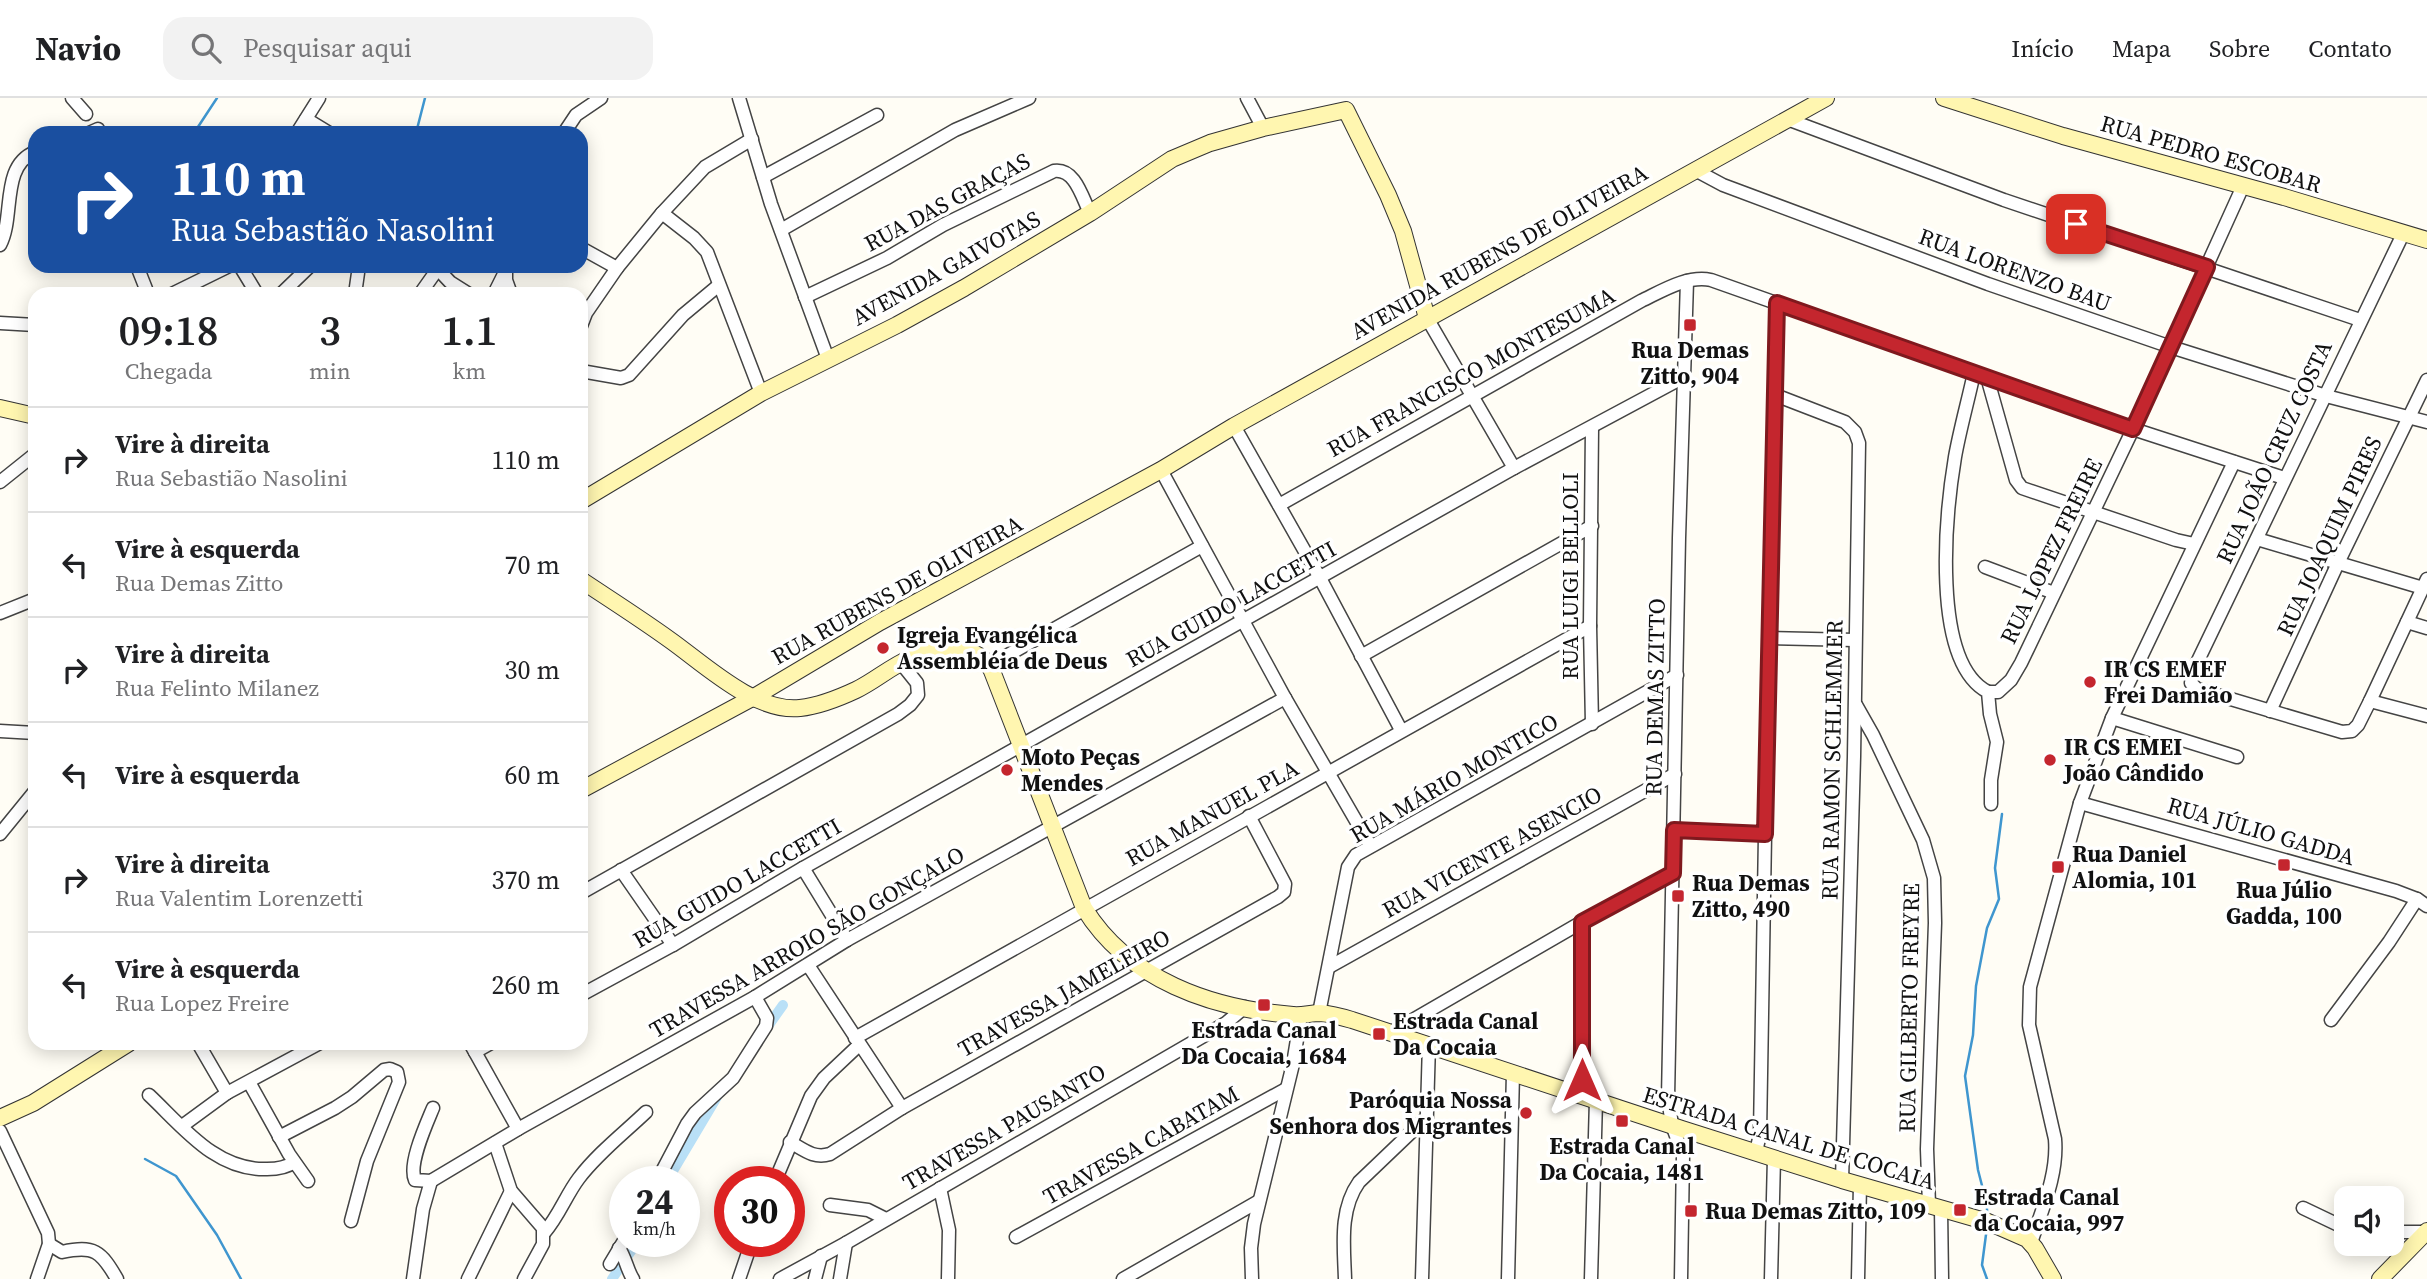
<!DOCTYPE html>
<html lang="pt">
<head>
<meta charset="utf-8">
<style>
	:root { --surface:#fff; --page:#f2f2f2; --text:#202124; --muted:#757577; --line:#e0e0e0 }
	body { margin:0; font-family:"Source Serif 4",serif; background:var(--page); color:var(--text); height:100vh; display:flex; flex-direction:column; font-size:26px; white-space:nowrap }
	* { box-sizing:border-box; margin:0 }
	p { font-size:23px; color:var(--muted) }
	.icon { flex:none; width:38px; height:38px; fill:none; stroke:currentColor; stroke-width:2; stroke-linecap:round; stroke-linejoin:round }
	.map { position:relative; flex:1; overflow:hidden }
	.drawer { position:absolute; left:28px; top:189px; width:560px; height:763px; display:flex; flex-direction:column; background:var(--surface); border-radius:21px; box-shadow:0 4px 18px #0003 }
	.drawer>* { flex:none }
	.top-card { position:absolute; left:28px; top:28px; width:560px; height:147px; border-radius:21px; box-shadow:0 4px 18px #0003; background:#1a4fa0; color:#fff; overflow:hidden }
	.controls { position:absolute; left:2334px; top:1088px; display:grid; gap:14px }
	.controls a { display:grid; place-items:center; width:70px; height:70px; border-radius:14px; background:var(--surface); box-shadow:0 4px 18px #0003; font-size:35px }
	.speed { position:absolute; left:609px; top:1068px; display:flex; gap:14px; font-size:35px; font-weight:700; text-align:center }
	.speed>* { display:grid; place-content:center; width:91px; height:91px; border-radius:50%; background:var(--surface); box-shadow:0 4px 18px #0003; line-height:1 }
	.speed small { font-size:18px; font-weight:400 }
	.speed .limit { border:10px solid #d22; background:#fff; color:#111 }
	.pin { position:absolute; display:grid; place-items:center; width:60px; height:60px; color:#fff; margin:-30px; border-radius:14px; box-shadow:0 4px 10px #0006 }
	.me { position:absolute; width:77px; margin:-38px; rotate:0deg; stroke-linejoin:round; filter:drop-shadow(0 0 5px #0008) }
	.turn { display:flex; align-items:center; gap:24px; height:147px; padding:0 28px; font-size:32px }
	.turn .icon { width:91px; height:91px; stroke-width:2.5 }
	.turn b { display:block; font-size:49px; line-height:60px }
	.eta { display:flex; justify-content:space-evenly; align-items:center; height:119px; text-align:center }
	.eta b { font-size:42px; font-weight:600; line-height:49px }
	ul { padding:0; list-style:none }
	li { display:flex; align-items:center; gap:21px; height:105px; padding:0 28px; border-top:2px solid var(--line) }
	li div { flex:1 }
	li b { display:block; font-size:26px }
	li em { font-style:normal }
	header { display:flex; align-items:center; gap:42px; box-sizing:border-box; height:98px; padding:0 35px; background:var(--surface); border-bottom:2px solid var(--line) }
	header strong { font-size:33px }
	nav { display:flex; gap:38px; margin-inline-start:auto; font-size:24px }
	.search { width:490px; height:63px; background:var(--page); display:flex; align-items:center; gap:18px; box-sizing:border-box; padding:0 24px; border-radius:21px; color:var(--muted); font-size:26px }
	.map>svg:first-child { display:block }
</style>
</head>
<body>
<header>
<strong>Navio</strong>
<div class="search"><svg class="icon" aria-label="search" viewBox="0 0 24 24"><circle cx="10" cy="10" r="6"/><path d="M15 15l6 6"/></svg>Pesquisar aqui</div>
<nav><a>Início</a><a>Mapa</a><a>Sobre</a><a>Contato</a></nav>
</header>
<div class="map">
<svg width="2427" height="1181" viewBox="0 0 2427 1181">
	<rect width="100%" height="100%" fill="#fffdf5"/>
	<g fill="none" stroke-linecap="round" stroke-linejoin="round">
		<g stroke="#3f96cf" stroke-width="2.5">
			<path d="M194 35 217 0"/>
			<path d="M416 35 425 0"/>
			<path d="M145 1061 176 1078 217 1137 241 1181"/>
			<path d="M1987 1119V1107L1978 1072 1965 978 1973 937 1976 888 1987 830 1999 801 1995 770 2002 716"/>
			<path d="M1987 1181 1982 1167 1987 1129"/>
		</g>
		<g stroke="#b9e0f7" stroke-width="10">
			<path d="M766 931 783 907"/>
			<path d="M667 1083 717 999"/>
			<path d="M612 1181 638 1143"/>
		</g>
		<defs>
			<g id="street">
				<path d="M72 0 86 16"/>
				<path d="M739 0 771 106 828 261"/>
				<path d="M1247 0 1263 30"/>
				<path d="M306 21 329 35"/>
				<path d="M1787 21 2004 102 2360 222"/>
				<path d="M89 35 98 31"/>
				<path d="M297 35 319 0"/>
				<path d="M564 35 576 17 601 0"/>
				<path d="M1695 72 1723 87 1988 186 2171 249 2326 298 2427 324"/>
				<path d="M763 79 877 17"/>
				<path d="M662 115 694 140 707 154 761 295"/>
				<path d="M781 132 955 32 1029 0"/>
				<path d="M2403 136 2193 573 2191 585 2197 591 2342 634 2352 633 2358 627 2370 603 2427 481"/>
				<path d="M0 147C15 119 0 68 35 54"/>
				<path d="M581 150 617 170"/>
				<path d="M137 168 148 196"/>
				<path d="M240 168 257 196"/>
				<path d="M435 168 450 184 469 196"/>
				<path d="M506 168V182L511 196"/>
				<path d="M172 196 229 168"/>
				<path d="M281 196 310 168"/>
				<path d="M355 196 358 175 357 168"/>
				<path d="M420 196 437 172"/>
				<path d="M494 196 505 174"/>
				<path d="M805 199 887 160 943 127 1054 73C1075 70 1082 99 1090 115"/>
				<path d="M1427 220 1514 370"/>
				<path d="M0 225 35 227"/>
				<path d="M581 228 586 215 617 170 662 115 705 69 752 41"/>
				<path d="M581 273 621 280 629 277 683 217 719 187"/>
				<path d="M1974 275C1968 303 1960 331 1955 359 1946 413 1930 564 1988 594L1990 616 1997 644 1991 682V706"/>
				<path d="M1987 279 2016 382 2022 390 2176 442 2194 446"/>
				<path d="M1775 297 1845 324 1855 334 1859 345 1854 659 1842 1082"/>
				<path d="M1234 328 1320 480 1401 632"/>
				<path d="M1161 372 1285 600 1370 747"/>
				<path d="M0 384 35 356"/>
				<path d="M1279 407 1641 203C1662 193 1687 177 1711 182L2133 331 2284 380"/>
				<path d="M2257 441 2423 490"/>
				<path d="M1985 469 2054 495"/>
				<path d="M0 515 35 501"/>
				<path d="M2407 524 2427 530"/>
				<path d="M1769 540 1855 542"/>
				<path d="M1361 558 1592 428"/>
				<path d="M990 567 1202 448"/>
				<path d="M1988 594H1998L2011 582 2021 565 2133 331 2243 88"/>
				<path d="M2370 603 2427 618"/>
				<path d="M1856 607 1873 637 1923 742 1934 780 1935 825 1927 1051 1929 1107"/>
				<path d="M2270 613 2338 465 2427 282"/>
				<path d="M2112 620 2237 659"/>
				<path d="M1592 626 1590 528 1592 330"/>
				<path d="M0 633 35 635"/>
				<path d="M2080 705 2396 793 2417 801 2427 808"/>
				<path d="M1674 731 1765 736"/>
				<path d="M0 736 35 693"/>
				<path d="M803 770 847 842"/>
				<path d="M621 772 673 847"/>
				<path d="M581 795 898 616 910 607 918 597 917 585 901 565"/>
				<path d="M808 867 902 1010"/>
				<path d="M1329 869 1675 676"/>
				<path d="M581 897 673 847 803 770 1514 370 1684 279"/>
				<path d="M1319 915 1348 769 1356 757 1677 577"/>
				<path d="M2331 922 2389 844 2417 801"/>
				<path d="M1392 934 1582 824 1673 775"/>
				<path d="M855 940 1590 528"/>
				<path d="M198 945 227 995"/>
				<path d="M470 945 518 1031"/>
				<path d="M475 954 491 945"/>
				<path d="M249 984 289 1056 308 1083"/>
				<path d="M1580 996 1582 824"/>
				<path d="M149 997C183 1029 216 1073 267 1071 277 1071 286 1070 294 1064"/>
				<path d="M433 1010C426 1027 408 1066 415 1082L431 1083 518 1031 755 899 847 842 1285 600"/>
				<path d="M182 1028 227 995 320 945"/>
				<path d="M0 1033 48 1135 49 1146 37 1181"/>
				<path d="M279 1039 335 1010 352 999 384 972 390 971 397 974 399 984 367 1063 351 1123"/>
				<path d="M790 1044C804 1052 814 1061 830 1056L902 1010 1278 799 1284 794 1285 786 1249 718"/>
				<path d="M495 1045 511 1093 543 1130V1146L524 1181"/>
				<path d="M1756 1054 1760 1036 1765 737 1777 205"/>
				<path d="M657 1083 687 1026 695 1015 733 980 766 928 767 920 755 899"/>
				<path d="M775 1083 811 998 824 980 859 947"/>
				<path d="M940 1090 949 1132 948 1181"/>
				<path d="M830 1107 868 1112 886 1121"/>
				<path d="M2303 1110 2347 1131"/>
				<path d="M1941 1111 1942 1181"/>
				<path d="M2392 1134H2426"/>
				<path d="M544 1135C559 1118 566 1097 579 1080 598 1055 624 1035 646 1014"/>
				<path d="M1016 1139 1286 991"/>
				<path d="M2031 1145C2042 1111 2058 1077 2055 1041L2029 927 2030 889 2080 705 2112 620 2234 364"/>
				<path d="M49 1146 62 1154C94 1147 101 1153 117 1181"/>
				<path d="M619 1150C626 1161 627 1172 633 1181"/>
				<path d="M610 1166 625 1141"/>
				<path d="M413 1181 423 1111 431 1083"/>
				<path d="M468 1181 511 1093"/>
				<path d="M739 1181 752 1143"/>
				<path d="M780 1181 846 1145 1226 925 1245 909"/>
				<path d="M815 1181 821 1158"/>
				<path d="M840 1181 846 1145"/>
				<path d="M1123 1181 1259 1103"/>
				<path d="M1252 1181 1251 1150 1254 1126 1293 966 1301 917"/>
				<path d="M1345 1181C1344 1148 1339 1112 1359 1084L1426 1020"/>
				<path d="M1422 1181 1429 946"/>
				<path d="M1508 1181 1513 975"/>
				<path d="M1591 1181 1596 1002"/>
				<path d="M1681 1181 1683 1057 1672 1027 1668 1000 1679 440 1687 183"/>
				<path d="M1771 1181 1774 1060"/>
				<path d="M1858 1181 1860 1087"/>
			</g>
			<g id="secondary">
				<path d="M1944 0 2063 38 2284 99 2427 142"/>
				<path d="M0 310 35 318"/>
				<path d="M581 403 761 295 897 227 964 190 1090 115 1172 61 1210 45 1263 30 1346 12 1388 97 1403 133 1427 220"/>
				<path d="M581 482C611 502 641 521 670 542 704 566 755 615 800 610 818 608 839 600 856 592 875 583 891 568 911 560 936 549 978 543 992 573L1084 810C1128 882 1212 911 1293 917 1302 918 1311 915 1320 915 1331 916 1342 919 1352 922L1682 1031 1842 1082 1988 1124 2027 1141 2035 1150 2053 1181"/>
				<path d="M581 692 754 599 880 524 1161 372 1234 328 1826 0"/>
				<path d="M0 1020 33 1005 129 945"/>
				<path d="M2380 1181 2427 1133"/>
			</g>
		</defs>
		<use href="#street" stroke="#444" stroke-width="15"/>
		<use href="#secondary" stroke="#333" stroke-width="18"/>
		<use href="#street" stroke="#fff" stroke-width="12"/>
		<use href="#secondary" stroke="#fff6b0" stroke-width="16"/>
	</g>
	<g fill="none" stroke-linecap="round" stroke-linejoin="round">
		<defs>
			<path id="route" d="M1582 982V824L1673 775 1674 732 1765 736 1777 205 2133 331 2207 169 2076 126"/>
		</defs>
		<use href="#route" stroke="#7f191e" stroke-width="18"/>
		<use href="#route" stroke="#c4262e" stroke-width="12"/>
	</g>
	<g fill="#c4262e" stroke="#fff" stroke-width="2.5">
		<rect x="1683" y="220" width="14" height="14" rx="3.5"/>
		<circle cx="883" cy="550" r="7"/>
		<circle cx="2090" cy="584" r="7"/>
		<circle cx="2050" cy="662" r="7"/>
		<circle cx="1007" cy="672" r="7"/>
		<rect x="2277" y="760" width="14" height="14" rx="3.5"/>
		<rect x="2051" y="762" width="14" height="14" rx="3.5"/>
		<rect x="1671" y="791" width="14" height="14" rx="3.5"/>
		<rect x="1257" y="900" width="14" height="14" rx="3.5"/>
		<rect x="1372" y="929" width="14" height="14" rx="3.5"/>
		<circle cx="1526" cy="1015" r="7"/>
		<rect x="1615" y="1016" width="14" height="14" rx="3.5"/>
		<rect x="1953" y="1105" width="14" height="14" rx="3.5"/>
		<rect x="1684" y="1106" width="14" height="14" rx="3.5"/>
	</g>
	<g text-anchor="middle" stroke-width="7" stroke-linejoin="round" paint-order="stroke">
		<g font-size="23" fill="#111" stroke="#fff">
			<text transform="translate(2211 56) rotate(16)" y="8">RUA PEDRO ESCOBAR</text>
			<text transform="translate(947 104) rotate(-28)" y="8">RUA DAS GRAÇAS</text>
			<text transform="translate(1499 154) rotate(-29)" y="8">AVENIDA RUBENS DE OLIVEIRA</text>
			<text transform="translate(946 170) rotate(-29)" y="8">AVENIDA GAIVOTAS</text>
			<text transform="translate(2015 172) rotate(20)" y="8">RUA LORENZO BAU</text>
			<text transform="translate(1471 274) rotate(-29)" y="8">RUA FRANCISCO MONTESUMA</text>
			<text transform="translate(2274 354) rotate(-65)" y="8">RUA JOÃO CRUZ COSTA</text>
			<text transform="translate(2329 438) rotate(-65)" y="8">RUA JOAQUIM PIRES</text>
			<text transform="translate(2051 453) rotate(-64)" y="8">RUA LOPEZ FREIRE</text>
			<text transform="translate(1570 478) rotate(-90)" y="8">RUA LUIGI BELLOLI</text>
			<text transform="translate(897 492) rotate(-29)" y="8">RUA RUBENS DE OLIVEIRA</text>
			<text transform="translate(1231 506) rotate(-29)" y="8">RUA GUIDO LACCETTI</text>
			<text transform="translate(1655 599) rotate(-89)" y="8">RUA DEMAS ZITTO</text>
			<text transform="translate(1832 662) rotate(-89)" y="8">RUA RAMON SCHLEMMER</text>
			<text transform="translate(1454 680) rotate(-30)" y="8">RUA MÁRIO MONTICO</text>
			<text transform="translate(1212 715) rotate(-29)" y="8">RUA MANUEL PLA</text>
			<text transform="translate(2261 733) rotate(16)" y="8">RUA JÚLIO GADDA</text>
			<text transform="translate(1492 754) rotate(-29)" y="8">RUA VICENTE ASENCIO</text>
			<text transform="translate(737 785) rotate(-30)" y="8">RUA GUIDO LACCETTI</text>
			<text transform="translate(807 844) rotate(-30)" y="8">TRAVESSA ARROIO SÃO GONÇALO</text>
			<text transform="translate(1064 895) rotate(-29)" y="8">TRAVESSA JAMELEIRO</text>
			<text transform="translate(1909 910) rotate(-89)" y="8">RUA GILBERTO FREYRE</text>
			<text transform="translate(1004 1029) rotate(-30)" y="8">TRAVESSA PAUSANTO</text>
			<text transform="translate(1789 1040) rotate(17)" y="8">ESTRADA CANAL DE COCAIA</text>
			<text transform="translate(1141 1047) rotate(-29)" y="8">TRAVESSA CABATAM</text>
		</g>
		<g font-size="23" font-weight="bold" fill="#111" stroke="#fff" text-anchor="start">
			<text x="1690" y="260" text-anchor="middle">Rua Demas<tspan x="1690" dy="26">Zitto, 904</tspan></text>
			<text x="897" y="545">Igreja Evangélica<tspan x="897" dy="26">Assembléia de Deus</tspan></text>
			<text x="2104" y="579">IR CS EMEF<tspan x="2104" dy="26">Frei Damião</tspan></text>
			<text x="2064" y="657">IR CS EMEI<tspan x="2064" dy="26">João Cândido</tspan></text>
			<text x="1021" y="667">Moto Peças<tspan x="1021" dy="26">Mendes</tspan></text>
			<text x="2072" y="764">Rua Daniel<tspan x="2072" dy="26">Alomia, 101</tspan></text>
			<text x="1692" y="793">Rua Demas<tspan x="1692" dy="26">Zitto, 490</tspan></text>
			<text x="2284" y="800" text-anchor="middle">Rua Júlio<tspan x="2284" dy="26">Gadda, 100</tspan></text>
			<text x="1393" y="931">Estrada Canal<tspan x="1393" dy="26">Da Cocaia</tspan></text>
			<text x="1264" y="940" text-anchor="middle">Estrada Canal<tspan x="1264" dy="26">Da Cocaia, 1684</tspan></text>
			<text x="1512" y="1010" text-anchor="end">Paróquia Nossa<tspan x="1512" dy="26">Senhora dos Migrantes</tspan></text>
			<text x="1622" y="1056" text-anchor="middle">Estrada Canal<tspan x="1622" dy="26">Da Cocaia, 1481</tspan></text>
			<text x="1974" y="1107">Estrada Canal<tspan x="1974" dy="26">da Cocaia, 997</tspan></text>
			<text x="1705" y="1121">Rua Demas Zitto, 109</text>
		</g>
	</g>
</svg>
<div class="controls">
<a><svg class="icon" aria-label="sound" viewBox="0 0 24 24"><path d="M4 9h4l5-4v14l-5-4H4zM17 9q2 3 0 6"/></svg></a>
</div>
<div class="speed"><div>24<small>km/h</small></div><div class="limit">30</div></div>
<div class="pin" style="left:2076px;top:126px;background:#d93025"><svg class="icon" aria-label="arrive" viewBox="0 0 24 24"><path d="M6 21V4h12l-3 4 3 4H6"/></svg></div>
<svg class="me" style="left:1582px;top:982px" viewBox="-20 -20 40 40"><path d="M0-17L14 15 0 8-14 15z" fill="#c4262e" stroke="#fff" stroke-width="4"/></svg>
<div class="top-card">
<div class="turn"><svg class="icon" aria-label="right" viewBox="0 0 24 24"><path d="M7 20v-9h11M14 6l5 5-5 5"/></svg><div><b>110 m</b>Rua Sebastião Nasolini</div></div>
</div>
<section class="drawer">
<div class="eta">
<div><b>09:18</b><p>Chegada</p></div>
<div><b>3</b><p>min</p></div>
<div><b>1.1</b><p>km</p></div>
</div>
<ul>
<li><svg class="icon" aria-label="right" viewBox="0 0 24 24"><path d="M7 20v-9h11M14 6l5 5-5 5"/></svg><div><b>Vire à direita</b><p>Rua Sebastião Nasolini</p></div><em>110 m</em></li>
<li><svg class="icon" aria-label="left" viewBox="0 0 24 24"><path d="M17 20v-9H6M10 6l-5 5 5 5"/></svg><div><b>Vire à esquerda</b><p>Rua Demas Zitto</p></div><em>70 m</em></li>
<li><svg class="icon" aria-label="right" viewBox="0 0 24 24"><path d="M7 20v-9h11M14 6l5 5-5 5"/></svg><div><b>Vire à direita</b><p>Rua Felinto Milanez</p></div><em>30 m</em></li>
<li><svg class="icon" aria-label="left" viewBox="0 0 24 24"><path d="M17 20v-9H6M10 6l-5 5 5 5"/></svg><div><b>Vire à esquerda</b></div><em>60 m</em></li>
<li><svg class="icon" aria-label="right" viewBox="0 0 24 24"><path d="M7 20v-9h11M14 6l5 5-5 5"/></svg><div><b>Vire à direita</b><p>Rua Valentim Lorenzetti</p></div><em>370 m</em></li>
<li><svg class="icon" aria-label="left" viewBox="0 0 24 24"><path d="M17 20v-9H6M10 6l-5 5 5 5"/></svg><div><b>Vire à esquerda</b><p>Rua Lopez Freire</p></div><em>260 m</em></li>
</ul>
</section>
</div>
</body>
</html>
